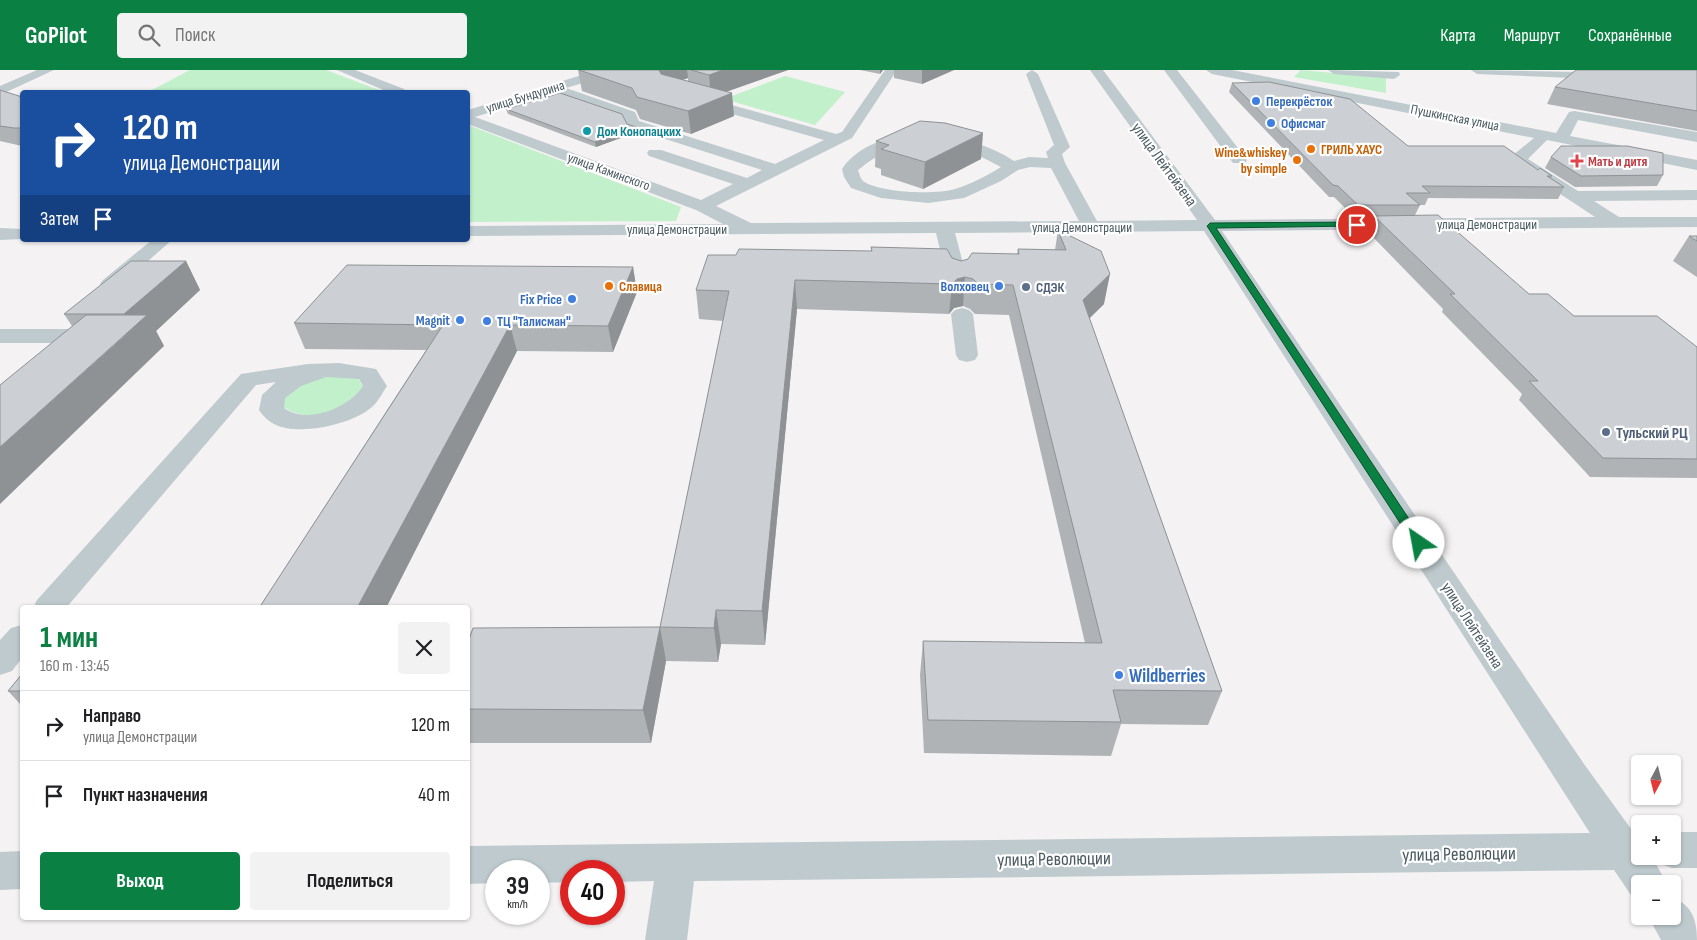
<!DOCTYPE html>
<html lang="ru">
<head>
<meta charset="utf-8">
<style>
	:root { --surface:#fff; --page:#f2f2f2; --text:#202124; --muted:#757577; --line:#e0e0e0; --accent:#0b8043 }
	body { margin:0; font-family:"Sofia Sans Condensed",sans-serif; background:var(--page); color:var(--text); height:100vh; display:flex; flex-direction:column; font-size:19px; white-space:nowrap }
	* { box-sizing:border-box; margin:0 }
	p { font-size:16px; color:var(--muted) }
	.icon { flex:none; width:28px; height:28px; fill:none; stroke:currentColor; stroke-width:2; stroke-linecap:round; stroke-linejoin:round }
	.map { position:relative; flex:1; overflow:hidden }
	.side { position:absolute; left:20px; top:535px; width:450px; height:315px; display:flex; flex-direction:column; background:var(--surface); border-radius:5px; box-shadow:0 1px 4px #0004 }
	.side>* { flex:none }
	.guide { position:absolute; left:20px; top:20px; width:450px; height:152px; border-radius:5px; box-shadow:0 1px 4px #0004; background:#1a4fa0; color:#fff; overflow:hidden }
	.needle { width:32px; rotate:187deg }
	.controls { position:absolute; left:1631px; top:685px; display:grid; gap:10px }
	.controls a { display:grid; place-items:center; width:50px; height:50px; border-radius:5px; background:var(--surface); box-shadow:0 1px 4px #0004; font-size:25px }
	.speed { position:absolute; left:485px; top:790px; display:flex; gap:10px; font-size:25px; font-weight:700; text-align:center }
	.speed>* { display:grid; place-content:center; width:65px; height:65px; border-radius:50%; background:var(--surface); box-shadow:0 1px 4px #0004; line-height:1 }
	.speed small { font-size:12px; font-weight:400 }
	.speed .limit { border:8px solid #d22; background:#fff; color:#111 }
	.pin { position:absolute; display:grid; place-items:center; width:42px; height:42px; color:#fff; margin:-21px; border:2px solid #fff; border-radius:50%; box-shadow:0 1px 5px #0007 }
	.me { position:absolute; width:55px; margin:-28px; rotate:327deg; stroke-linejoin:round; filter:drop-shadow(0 0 4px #0008) }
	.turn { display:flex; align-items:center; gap:18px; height:105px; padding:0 20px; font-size:22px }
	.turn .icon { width:65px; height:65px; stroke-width:2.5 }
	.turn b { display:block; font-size:35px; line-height:42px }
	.then { display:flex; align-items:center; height:48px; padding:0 20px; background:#0003; gap:10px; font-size:19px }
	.round { display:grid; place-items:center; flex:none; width:52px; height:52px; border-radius:5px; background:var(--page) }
	.head { display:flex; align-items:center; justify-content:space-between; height:85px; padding:0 20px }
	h1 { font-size:30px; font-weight:700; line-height:38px; color:var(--accent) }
	.button { display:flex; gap:10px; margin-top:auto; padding:10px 20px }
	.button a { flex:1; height:58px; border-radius:5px; background:var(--accent); color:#fff; font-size:20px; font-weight:700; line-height:58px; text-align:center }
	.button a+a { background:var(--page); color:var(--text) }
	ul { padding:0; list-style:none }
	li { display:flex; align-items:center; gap:15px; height:70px; padding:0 20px; border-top:1px solid var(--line) }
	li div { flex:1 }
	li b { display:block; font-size:19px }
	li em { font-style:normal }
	header { display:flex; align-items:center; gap:30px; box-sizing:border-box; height:70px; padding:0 25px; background:var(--accent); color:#fff }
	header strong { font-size:24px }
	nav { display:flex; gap:28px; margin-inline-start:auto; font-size:18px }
	.search { width:350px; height:45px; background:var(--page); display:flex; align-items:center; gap:12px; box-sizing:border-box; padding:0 18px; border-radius:5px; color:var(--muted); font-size:19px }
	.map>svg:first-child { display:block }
</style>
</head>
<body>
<header>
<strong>GoPilot</strong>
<div class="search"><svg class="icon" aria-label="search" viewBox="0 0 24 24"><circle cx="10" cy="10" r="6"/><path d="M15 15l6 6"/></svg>Поиск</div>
<nav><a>Карта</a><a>Маршрут</a><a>Сохранённые</a></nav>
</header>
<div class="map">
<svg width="1697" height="870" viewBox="0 0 1697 870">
	<rect width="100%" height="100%" fill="#f4f2f3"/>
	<g fill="#c2f0ca">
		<path d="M190 0H326L384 22H148Z"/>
		<path d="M1301 0 1386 8V23L1294 7Z"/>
		<path d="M785 6 845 22 815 55 724 29Z"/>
		<path d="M468 55 681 137 676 151 468 152Z"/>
		<path d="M321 305 358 308 363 317C347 343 308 355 282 336L285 324Z"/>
	</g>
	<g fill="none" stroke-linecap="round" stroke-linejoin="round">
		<g fill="#becace" fill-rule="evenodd">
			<path d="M37 0H54L0 25V16Z"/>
			<path d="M337 0H355L404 19 406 22H388Z"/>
			<path d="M598 0H618L617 3 566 18 635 42 639 51 775 94 824 70 693 33 691 30 693 27H703L836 64 842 62 885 0H897L852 68 716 136 751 153 1079 151 1051 98 1030 97 1018 100 1001 111 964 128 928 133 881 128 851 118 844 107 842 99C876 49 971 61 1014 91L1029 87 1048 88 1046 82 1054 75 1026 4 1032 0 1038 4 1070 77 1062 84 1065 93 1097 151 1197 150 1090 0H1103L1215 150 1595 147 1512 92 1510 89 1512 86 1534 68 1212 4 1206 0H1232L1556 63 1569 42 1574 41 1697 62V72L1578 50 1570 66 1697 90V100L1547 70 1528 89 1578 121 1697 120V130L1594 131 1619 147H1697V157L1222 161 1584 694 1634 763H1640V786H1672V762H1697V798H1672L1658 793 1656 789 1655 792 1667 814H1640V831L1633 828 1614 800 694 811 687 870H645L654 811 614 812V801H571V812L539 813V801H496V813L468 814V776L1590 763 1204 161 955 163 968 212 965 216 958 218 951 216 948 212 936 163 468 166V156L723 154 696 140 468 54V40ZM552 23 624 48 628 57 762 100 747 108 661 80H649L647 83 649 86 733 114 701 130 475 47ZM934 74 972 82 1001 97C987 106 971 114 955 119 935 125 880 123 863 111 860 108 859 103 858 100L862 97C884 79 906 73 934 74Z"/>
			<path d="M1164 0H1177L1245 87 1247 90 1245 93H1233Z"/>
			<path d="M1328 0 1399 2 1400 5 1394 9 1334 4Z"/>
			<path d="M1471 0 1637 3 1641 0 1655 1 1640 11 1477 4Z"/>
			<path d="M0 158 22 159V169L0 170Z"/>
			<path d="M152 170H172L117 218 110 220 103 218 100 214 103 210Z"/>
			<path d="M962 238 969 240 973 244 978 285 975 290 967 292 959 290 956 285 951 244 955 240Z"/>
			<path d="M0 259H70L78 261 81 266 78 271 70 273H0Z"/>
			<path d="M339 293 376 299 387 316C383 322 379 330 374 335 356 354 300 366 276 355 269 352 263 346 259 340L262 325 276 312 256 315 66 538H33L37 530 241 304 308 294ZM326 307 359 309 363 316C349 338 307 355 284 338L285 328 301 316Z"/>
			<path d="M22 555V588L12 601 0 605V570L11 558Z"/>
			<path d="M22 781V819L0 820V782Z"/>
			<path d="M1672 827C1692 835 1697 850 1697 870H1661L1648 846H1672Z"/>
		</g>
	</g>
	<g fill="#afb3b6" fill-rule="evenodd">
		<path d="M578 0H788L726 22 734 46 691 64 640 49 636 40 582 21ZM688 8V11L683 10Z"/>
		<path d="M860 0H883L880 4Z"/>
		<path d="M894 0H954L922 14 894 8Z"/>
		<path d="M1697 0V61L1547 34 1555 17Z"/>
		<path d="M1232 13 1408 76 1538 100 1552 106 1551 108 1564 117 1558 129 1428 128 1425 135H1420L1415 145 1529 224 1574 246 1697 277V408L1590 407 1519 330 1522 324 1442 242 1443 239 1368 162 1374 147H1354L1334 127H1329L1229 22Z"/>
		<path d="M0 20 22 27V76L0 71Z"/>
		<path d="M506 39 627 54 636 57 637 62 596 77 508 44Z"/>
		<path d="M876 71 981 89 923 119 881 105V99L875 97Z"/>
		<path d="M1551 87 1663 105 1657 116 1575 117 1545 98Z"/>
		<path d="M1058 160 1104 234 1089 249 1222 621 1208 655 1121 654 1111 686 924 683 920 605 923 571 1085 573 1009 245 975 244 970 239 963 236 954 238 949 244 797 239 765 575 721 574 718 592 666 591 651 673H468V572L660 557 723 251 699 249 696 220 736 185 871 181V177L952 188 961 191 1017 184 1018 179 1055 180Z"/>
		<path d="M1689 166H1697V207L1673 191Z"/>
		<path d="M186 191 200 220 156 261 164 276 72 256 64 244Z"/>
		<path d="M633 197 637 222 613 282 517 281 386 538H259L426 280 305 279 294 253Z"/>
		<path d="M22 604V636L8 621Z"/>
	</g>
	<g fill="#8f9294">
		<path d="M658 0H687L688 8 663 16Z"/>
		<path d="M723 0H788L711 27 709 5Z"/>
		<path d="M880 0H883L880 4Z"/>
		<path d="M922 0H954L922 14Z"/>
		<path d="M732 23 734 46 691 64 688 41Z"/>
		<path d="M636 57 637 62 596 77 595 72Z"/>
		<path d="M983 63 981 89 923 119 925 92Z"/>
		<path d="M186 191 200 220 156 261 164 276 0 434V377L133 258 124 244Z"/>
		<path d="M633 197 637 222 613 282 608 256Z"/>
		<path d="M1110 204 1104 234 1077 260 1083 230Z"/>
		<path d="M965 207 963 236 954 238 949 244 952 214 957 209Z"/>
		<path d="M795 210 797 239 765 575 762 541Z"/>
		<path d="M510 255 517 281 386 538H357Z"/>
		<path d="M716 540 721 574 718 592 714 558Z"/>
		<path d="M660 557 666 591 651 673 643 640Z"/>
	</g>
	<g fill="#ccd0d4" stroke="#8f9294">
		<path d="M579 0H659L661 4 732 23 688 41 637 27 632 18Z"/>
		<path d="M691 0H723L709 5Z"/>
		<path d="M1576 0H1697V41L1555 17Z"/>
		<path d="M1269 12 1350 29 1408 76H1504L1538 100 1540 98 1552 106H1547L1564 117 1422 116 1430 123H1406L1420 135H1358L1338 116 1333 115 1232 13Z"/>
		<path d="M0 20 22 27V58H14L0 56Z"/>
		<path d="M560 23 622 44 627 54 636 57 595 72 506 39Z"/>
		<path d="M920 51 945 53 983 63 925 92 881 79 889 75 876 71Z"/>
		<path d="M1561 76H1627L1663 83V105L1581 106 1551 87Z"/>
		<path d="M1438 145 1529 224H1548L1574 246H1657L1697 277V389L1603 388 1529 311H1538L1450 224H1455L1374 146Z"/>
		<path d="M1058 160 1101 181 1110 204 1083 230 1222 621 1113 620 1121 652 928 650 923 571 1102 573 1013 215 978 214 973 209 965 207 957 209 952 214 795 210 762 541 716 540 714 558 660 557 729 221 696 220 708 185H736L739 179 872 181 871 177 947 179 952 188 961 191 968 189 972 183 1019 184 1018 179 1066 180Z"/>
		<path d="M1689 166H1697V171Z"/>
		<path d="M131 191H186L124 244H64Z"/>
		<path d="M347 195 633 197 608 256 510 255 357 538H259L443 255 294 253Z"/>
		<path d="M86 245H147L0 377V315Z"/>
		<path d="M660 557 643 640 468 639V572L473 558Z"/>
		<path d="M22 604V621H8Z"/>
	</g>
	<path fill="#0b8043" stroke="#07532c" d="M1357 152 1359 153V156L1216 158 1423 470V476H1415L1207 156 1210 153Z"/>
	<g fill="#3f7fe0" stroke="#fff" stroke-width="2">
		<circle cx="1256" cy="31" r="5"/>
		<circle cx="1271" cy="53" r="5"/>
		<circle cx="999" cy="216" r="5"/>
		<circle cx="572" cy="229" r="5"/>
		<circle cx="460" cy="250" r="5"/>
		<circle cx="487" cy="251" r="5"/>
		<circle cx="1119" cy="605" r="5"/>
	</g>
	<circle fill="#0f9aa8" stroke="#fff" stroke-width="2" cx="587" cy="61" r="5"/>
	<g fill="#e8710a" stroke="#fff" stroke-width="2">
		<circle cx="1311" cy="79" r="5"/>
		<circle cx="1297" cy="90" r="5"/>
		<circle cx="609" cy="216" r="5"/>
	</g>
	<path fill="#e0444e" stroke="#fff" stroke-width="2" d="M1574.5 83.5h5v5h5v5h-5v5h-5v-5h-5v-5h5z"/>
	<g fill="#5c6f8a" stroke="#fff" stroke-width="2">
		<circle cx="1026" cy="217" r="5"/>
		<circle cx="1606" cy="362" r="5"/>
	</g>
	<g text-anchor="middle" stroke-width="4.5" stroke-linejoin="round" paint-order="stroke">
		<g font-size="14" fill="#4a5a60" stroke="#fff">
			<text transform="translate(525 26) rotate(-17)" y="5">улица Бундурина</text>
			<text transform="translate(1455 47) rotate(11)" y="5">Пушкинская улица</text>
			<text transform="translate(609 101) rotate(20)" y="5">улица Каминского</text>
			<text x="1487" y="159">улица Демонстрации</text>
			<text x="1082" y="162">улица Демонстрации</text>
			<text x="677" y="164">улица Демонстрации</text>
		</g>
		<g font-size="14" font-weight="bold" fill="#366cbe" stroke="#fff" text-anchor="start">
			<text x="1266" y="36">Перекрёсток</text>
			<text x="1281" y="58">Офисмаг</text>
			<text x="989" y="221" text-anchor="end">Волховец</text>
			<text x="562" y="234" text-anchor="end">Fix Price</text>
			<text x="450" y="255" text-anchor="end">Magnit</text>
			<text x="497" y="256">ТЦ "Талисман"</text>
		</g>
		<g font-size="14" font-weight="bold" fill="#0d838f" stroke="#fff" text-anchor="start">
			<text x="597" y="66">Дом Конопацких</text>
		</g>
		<g font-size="14" font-weight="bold" fill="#c56008" stroke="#fff" text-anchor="start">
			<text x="1321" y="84">ГРИЛЬ ХАУС</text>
			<text x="1287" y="87" text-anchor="end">Wine&amp;whiskey<tspan x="1287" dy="16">by simple</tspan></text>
			<text x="619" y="221">Славица</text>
		</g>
		<g font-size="14" font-weight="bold" fill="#be3a42" stroke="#fff" text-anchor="start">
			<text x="1588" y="96">Мать и дитя</text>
		</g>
		<g font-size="14" font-weight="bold" fill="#4e5e75" stroke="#fff" text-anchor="start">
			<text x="1036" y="222">СДЭК</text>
		</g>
		<g font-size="16" fill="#4a5a60" stroke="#fff">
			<text transform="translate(1165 94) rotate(54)" y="6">улица Лейтейзена</text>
			<text transform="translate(1473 555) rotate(57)" y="6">улица Лейтейзена</text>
		</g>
		<g font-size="16" font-weight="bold" fill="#4e5e75" stroke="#fff" text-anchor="start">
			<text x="1616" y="368">Тульский РЦ</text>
		</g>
		<g font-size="19" font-weight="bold" fill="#366cbe" stroke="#fff" text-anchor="start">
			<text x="1129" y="612">Wildberries</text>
		</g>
		<g font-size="19" fill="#4a5a60" stroke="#fff">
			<text transform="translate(1459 783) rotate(-1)" y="7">улица Революции</text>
			<text transform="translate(1054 788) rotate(-1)" y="7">улица Революции</text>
		</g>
	</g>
</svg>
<div class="controls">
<a><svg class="needle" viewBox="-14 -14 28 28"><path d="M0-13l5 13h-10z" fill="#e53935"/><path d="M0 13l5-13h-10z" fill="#757577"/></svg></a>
<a>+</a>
<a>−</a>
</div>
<div class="speed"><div>39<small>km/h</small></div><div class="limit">40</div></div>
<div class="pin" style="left:1357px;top:155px;background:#d93025"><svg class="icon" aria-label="arrive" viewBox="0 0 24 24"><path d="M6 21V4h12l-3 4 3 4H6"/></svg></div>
<svg class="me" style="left:1419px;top:473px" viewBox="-20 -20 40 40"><circle r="19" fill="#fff"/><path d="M0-13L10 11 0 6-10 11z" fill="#0b8043"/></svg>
<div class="guide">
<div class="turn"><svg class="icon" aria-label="right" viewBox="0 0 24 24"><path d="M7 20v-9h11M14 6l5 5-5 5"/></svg><div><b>120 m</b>улица Демонстрации</div></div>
<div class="then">Затем<svg class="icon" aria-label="arrive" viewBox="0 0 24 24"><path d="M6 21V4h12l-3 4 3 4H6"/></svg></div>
</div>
<section class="side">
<div class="head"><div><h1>1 мин</h1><p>160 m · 13:45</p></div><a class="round"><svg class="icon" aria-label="close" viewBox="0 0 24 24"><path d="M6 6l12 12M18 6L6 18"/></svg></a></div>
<ul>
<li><svg class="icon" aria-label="right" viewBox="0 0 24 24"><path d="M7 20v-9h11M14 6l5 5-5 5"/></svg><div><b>Направо</b><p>улица Демонстрации</p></div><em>120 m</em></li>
<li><svg class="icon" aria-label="arrive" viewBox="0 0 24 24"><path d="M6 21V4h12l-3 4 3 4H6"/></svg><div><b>Пункт назначения</b></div><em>40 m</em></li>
</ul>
<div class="button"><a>Выход</a><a>Поделиться</a></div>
</section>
</div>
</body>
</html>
